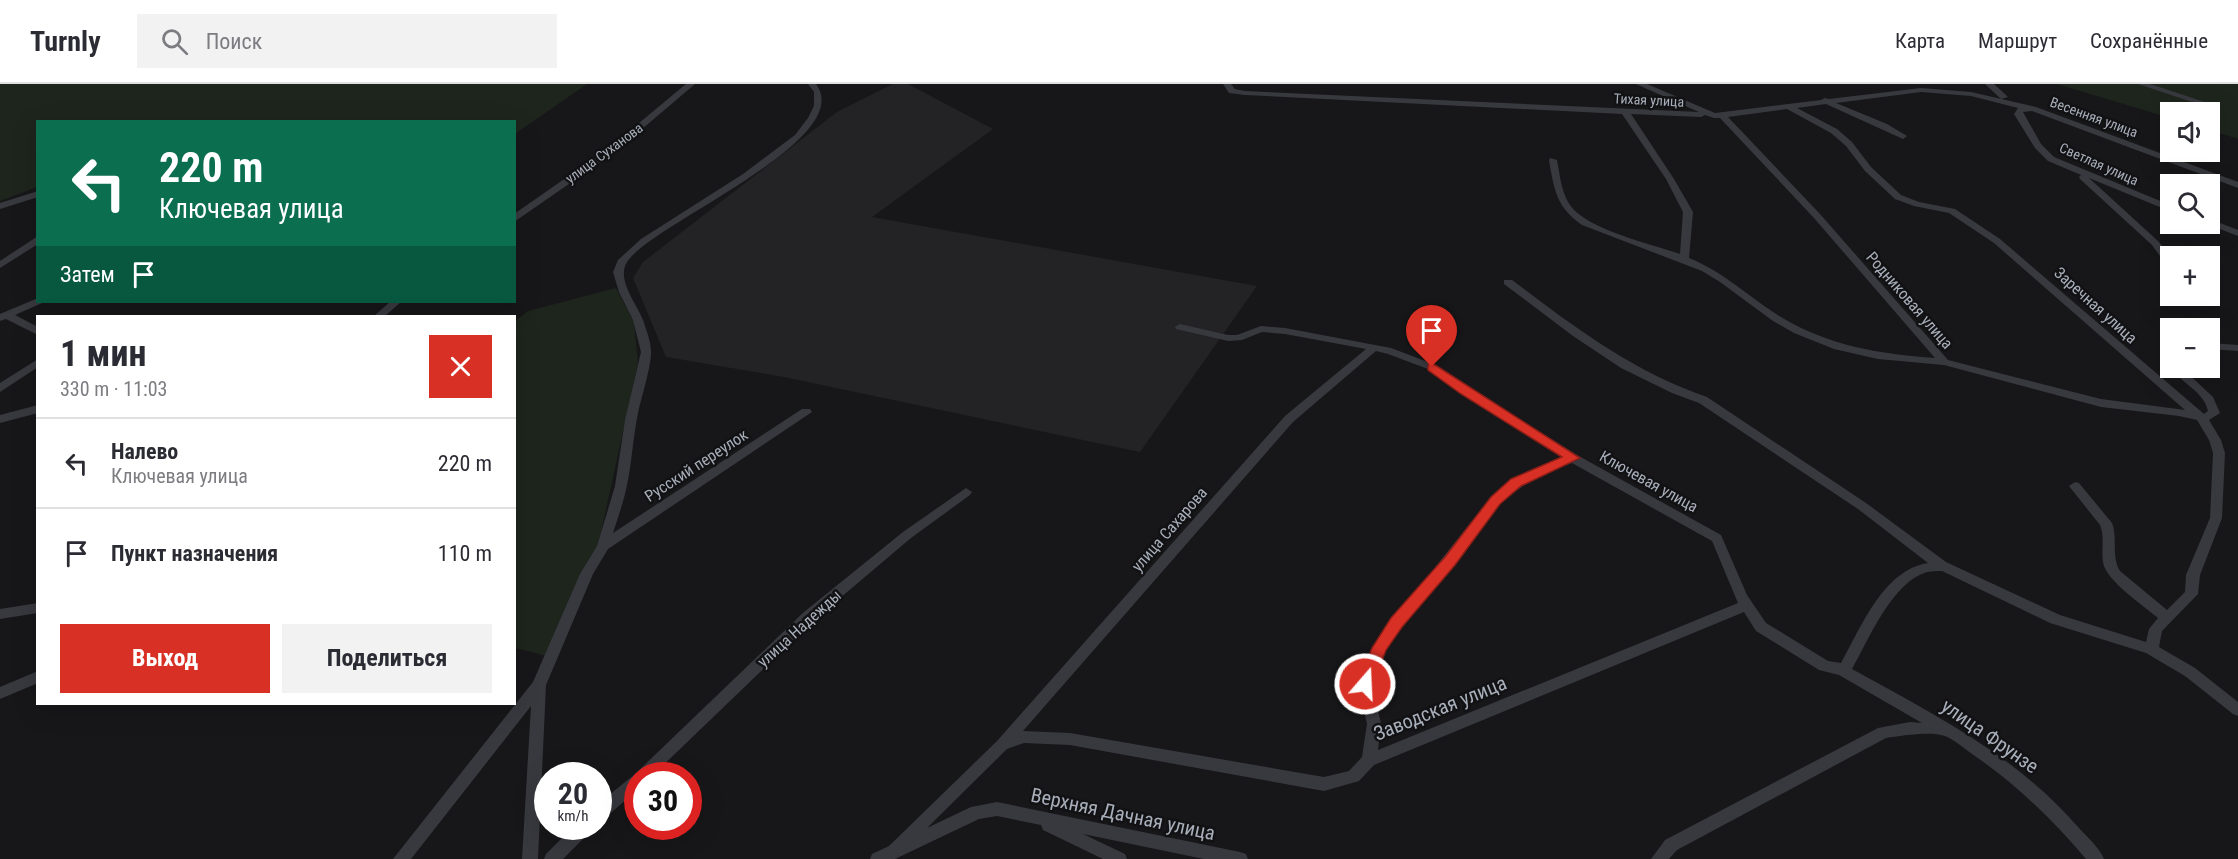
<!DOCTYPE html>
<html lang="ru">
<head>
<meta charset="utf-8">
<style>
	:root { --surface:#fff; --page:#f2f2f3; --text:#2b2b33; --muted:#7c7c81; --line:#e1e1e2; --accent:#d93025 }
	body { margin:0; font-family:"Roboto Condensed",sans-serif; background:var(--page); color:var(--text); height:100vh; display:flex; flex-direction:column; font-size:22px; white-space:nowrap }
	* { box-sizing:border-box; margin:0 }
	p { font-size:20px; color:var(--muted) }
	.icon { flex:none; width:33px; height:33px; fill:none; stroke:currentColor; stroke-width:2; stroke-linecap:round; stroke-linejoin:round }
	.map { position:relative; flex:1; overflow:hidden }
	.drawer { position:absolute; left:36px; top:231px; width:480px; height:390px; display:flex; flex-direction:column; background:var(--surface); border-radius:0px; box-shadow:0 6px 24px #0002 }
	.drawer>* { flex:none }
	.guide { position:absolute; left:36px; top:36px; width:480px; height:183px; border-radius:0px; box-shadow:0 6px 24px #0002; background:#0b6e4f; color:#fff; overflow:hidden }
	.controls { position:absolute; left:2160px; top:18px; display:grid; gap:12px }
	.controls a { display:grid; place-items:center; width:60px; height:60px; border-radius:0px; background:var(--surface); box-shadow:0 6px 24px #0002; font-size:30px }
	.speed { position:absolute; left:534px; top:678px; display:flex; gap:12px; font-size:30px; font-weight:700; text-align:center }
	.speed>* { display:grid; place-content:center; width:78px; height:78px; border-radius:50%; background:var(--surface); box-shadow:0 6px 24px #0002; line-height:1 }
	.speed small { font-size:15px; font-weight:400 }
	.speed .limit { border:9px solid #d22; background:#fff; color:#111 }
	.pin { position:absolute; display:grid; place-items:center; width:51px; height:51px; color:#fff; margin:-62px -26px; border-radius:50% 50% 50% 0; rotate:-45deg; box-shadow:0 0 6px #0007 }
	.pin .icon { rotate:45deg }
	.me { position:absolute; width:66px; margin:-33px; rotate:19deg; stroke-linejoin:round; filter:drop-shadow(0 0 4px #0008) }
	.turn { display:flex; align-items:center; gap:21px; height:126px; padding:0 24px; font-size:27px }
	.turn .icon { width:78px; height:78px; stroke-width:2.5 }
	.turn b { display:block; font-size:42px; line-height:51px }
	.then { display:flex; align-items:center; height:57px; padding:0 24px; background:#0003; gap:12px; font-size:22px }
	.round { display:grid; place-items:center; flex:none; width:63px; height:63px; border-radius:0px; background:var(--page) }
	.overview { display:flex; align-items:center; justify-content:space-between; height:102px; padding:0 24px }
	h1 { font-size:36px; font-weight:700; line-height:45px }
	.button { display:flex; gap:12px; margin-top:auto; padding:12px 24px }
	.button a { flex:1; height:69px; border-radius:0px; background:var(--accent); color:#fff; font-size:24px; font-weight:700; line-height:69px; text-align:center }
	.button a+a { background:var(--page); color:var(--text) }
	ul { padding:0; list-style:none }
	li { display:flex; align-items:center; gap:18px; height:90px; padding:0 24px; border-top:2px solid var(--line) }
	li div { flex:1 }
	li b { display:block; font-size:22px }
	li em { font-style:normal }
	header { display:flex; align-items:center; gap:36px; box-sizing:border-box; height:84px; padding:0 30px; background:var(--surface); border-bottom:2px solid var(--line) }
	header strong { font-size:28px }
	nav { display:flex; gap:33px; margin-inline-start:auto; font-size:21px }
	.search { width:420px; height:54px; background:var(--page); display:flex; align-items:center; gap:15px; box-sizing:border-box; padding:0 21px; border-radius:0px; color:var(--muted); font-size:22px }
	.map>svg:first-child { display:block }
</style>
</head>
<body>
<header>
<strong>Turnly</strong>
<div class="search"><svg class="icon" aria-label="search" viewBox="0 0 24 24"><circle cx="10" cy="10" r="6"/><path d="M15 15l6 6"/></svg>Поиск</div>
<nav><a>Карта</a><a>Маршрут</a><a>Сохранённые</a></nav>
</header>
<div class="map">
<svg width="2238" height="775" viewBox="0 0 2238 775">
	<rect width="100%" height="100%" fill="#171719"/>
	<path fill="#232326" d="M893 0H908L993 45 872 133 1257 202 1140 368 784 293 666 273 633 194 643 178 837 28Z"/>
	<g fill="#1d251d">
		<path d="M0 0H587L515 50 514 38H38L37 103 0 117Z"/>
		<path d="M2057 0H2238V55L2210 46V28H2170V34Z"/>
		<path d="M616 204 634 238 638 279 598 462 547 572 515 564V237L528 227Z"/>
	</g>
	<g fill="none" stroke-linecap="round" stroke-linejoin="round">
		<g fill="#38393f" fill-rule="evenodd">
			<path d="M686 0H695L615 68 514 138V130L609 64Z"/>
			<path d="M808 0H816C858 56 651 140 627 178 616 196 637 220 643 236 646 245 651 258 651 267 652 280 641 315 638 329 633 353 632 377 627 401 624 417 618 433 613 449L802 325H810L812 328 608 465 593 490 546 601 538 775H522L531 622 411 775H393L533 598 580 490 597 462 615 402 625 336 641 268 633 236 619 208 613 188 618 176 641 155 743 90 795 51 808 34 814 22V8Z"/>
			<path d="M1223 0H1231L1235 5 1245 7 1699 28 1636 0H1647L1715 29 1821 16 1825 14 1829 15 1921 4 1971 8 2036 23 2238 98V104L2032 27 2023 28 2041 60 2054 73 2170 121V127L2167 126 2089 94 2158 157 2170 171 2169 187 2164 184 2160 172 2152 161 2080 95 2079 93 2081 91 2048 77 2035 64 2014 30 2018 24 1971 12 1921 8 1836 19 1887 40 1907 52 1903 55 1826 20 1797 24 1837 45 1852 58 1871 83 1901 111 1919 118 1955 125 2000 155 2204 330 2208 327C2204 307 2181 300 2172 284H2182L2213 313 2220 329 2209 336 2221 356 2225 369 2222 434 2200 491 2198 510 2162 547 2159 563 2195 584 2238 618V632L2233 630 2185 592 2146 569 2050 539 1942 487C1937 487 1932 487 1927 488 1892 498 1869 555 1852 585 1932 629 2017 672 2078 743 2087 753 2099 763 2104 775H2086C2053 736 2018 702 1975 672 1966 666 1955 656 1945 652 1930 647 1901 652 1886 654L1677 766 1669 775H1651L1665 756 1878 644 1910 638 1922 639 1839 591 1819 586 1756 547 1744 528 1374 681 1359 697 1324 707 1070 661 1024 659 1007 665 927 744 971 723 997 718 1240 768 1246 770 1248 775H1204L1083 750 1125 770 1127 775H1103L1043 746 1041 741 997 732 979 735 895 775H870L872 770 889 762 997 657 1285 332 1366 265 1285 250 1262 248 1242 256 1228 257 1176 245 1175 243 1180 240 1228 251H1237L1261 242 1285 244 1391 264 1436 281 1470 305 1577 371 1721 451 1747 511 1766 539 1828 577 1841 579C1861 544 1883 486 1928 479L1858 425 1699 319 1672 309 1621 284 1573 252 1504 200V196H1512C1573 242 1633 288 1707 313L1866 419 1946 478 2060 531 2146 558 2149 545 2158 534C2144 522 2105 496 2103 478 2101 466 2105 453 2100 441L2069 402 2075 398 2079 399 2112 439C2118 454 2111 472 2120 487L2167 526 2185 508 2186 491 2210 434 2213 369 2209 356 2197 336 2179 332 2101 323 1944 281 1878 275 1834 265 1794 249 1773 237 1720 198 1702 187 1582 141C1556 123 1554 105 1549 76L1550 74 1557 76C1560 91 1561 108 1570 121 1586 145 1651 160 1680 170L1683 128 1666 95 1622 30 1245 11 1229 9ZM1787 25 1831 49 1846 62 1865 87 1895 115 1914 122 1949 129 1994 159 2185 326 2101 315 1948 276 1820 130 1728 33ZM1631 30 1701 33 1705 31 1714 34H1720L1814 134 1935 274C1880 270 1829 262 1781 233 1750 214 1724 188 1689 174L1693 128 1674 95ZM1376 267 1388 270 1428 285 1462 309 1563 373 1528 387 1491 413 1374 560 1358 600 1367 640 1362 673 1349 687 1324 693 1070 649 1023 647 1293 338ZM1572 379 1712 457 1738 519 1378 666 1381 640 1372 600 1385 566 1499 419 1536 393Z"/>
			<path d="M1985 0H1994L2008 13 2001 15Z"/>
			<path d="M2138 0H2150L2220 23 2213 25Z"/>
			<path d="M38 107V113L0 125V119Z"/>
			<path d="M2210 135 2238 146V152L2207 140H2210Z"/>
			<path d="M38 152V160L0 184V177Z"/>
			<path d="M38 214V218H43L42 219 15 231 38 243V251L6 235 0 237V230Z"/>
			<path d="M390 218H401L385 232H374Z"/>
			<path d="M2170 257V278L2166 277 2160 267 2163 258Z"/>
			<path d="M2210 259 2238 261V267L2210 265Z"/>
			<path d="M38 275V283L0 308V299Z"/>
			<path d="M38 321V329L0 339V331Z"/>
			<path d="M966 404 972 408 970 411 911 454 814 536 652 692H638V705L604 735 598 737V720L635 690 804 528 903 448Z"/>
			<path d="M38 519V529L0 535V525Z"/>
			<path d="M38 587V599L0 615V603Z"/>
			<path d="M574 742H593L591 747 563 775H544L546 770Z"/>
		</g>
	</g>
	<path fill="#d93025" stroke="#8d1f18" stroke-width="1.5" d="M1432 279 1580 374 1521 402 1500 420 1455 481 1402 543 1386 566 1371 605H1360L1357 600 1372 564 1391 534 1445 473 1491 413 1511 395 1562 373 1461 310 1428 286V280Z"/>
	<g text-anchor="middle" stroke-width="5" stroke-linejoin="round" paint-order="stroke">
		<g font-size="14" fill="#a8afba" stroke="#121214">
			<text transform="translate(1649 16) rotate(3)" y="5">Тихая улица</text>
			<text transform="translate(2094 33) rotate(20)" y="5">Весенняя улица</text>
			<text transform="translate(604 69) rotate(-36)" y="5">улица Суханова</text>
			<text transform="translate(2099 80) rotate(24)" y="5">Светлая улица</text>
		</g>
		<g font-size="16" fill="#a8afba" stroke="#121214">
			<text transform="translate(1910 216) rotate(49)" y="6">Родниковая улица</text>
			<text transform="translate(2096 221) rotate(42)" y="6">Заречная улица</text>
			<text transform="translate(696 381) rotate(-33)" y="6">Русский переулок</text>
			<text transform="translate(1649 397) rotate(29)" y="6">Ключевая улица</text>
			<text transform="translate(1169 445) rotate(-49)" y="6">улица Сахарова</text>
			<text transform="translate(799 544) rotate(-42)" y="6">улица Надежды</text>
		</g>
		<g font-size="20" fill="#a8afba" stroke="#121214">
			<text transform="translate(1440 624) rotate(-22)" y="7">Заводская улица</text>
			<text transform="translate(1990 652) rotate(35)" y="7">улица Фрунзе</text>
			<text transform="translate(1123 730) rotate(12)" y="7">Верхняя Дачная улица</text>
		</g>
	</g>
</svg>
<div class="controls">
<a><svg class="icon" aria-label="sound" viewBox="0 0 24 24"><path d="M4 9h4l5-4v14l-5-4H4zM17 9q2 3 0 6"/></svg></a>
<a><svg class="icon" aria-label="search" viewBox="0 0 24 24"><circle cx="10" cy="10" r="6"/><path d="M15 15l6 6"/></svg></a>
<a>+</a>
<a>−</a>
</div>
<div class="speed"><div>20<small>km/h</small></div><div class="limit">30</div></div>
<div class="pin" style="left:1432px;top:283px;background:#d93025"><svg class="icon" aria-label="arrive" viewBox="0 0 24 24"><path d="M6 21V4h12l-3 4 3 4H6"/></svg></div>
<svg class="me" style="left:1365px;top:600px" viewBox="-20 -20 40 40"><circle r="17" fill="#d93025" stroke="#fff" stroke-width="3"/><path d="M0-11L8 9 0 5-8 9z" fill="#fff"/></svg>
<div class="guide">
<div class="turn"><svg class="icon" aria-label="left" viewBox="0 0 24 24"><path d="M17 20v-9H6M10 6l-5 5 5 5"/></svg><div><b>220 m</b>Ключевая улица</div></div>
<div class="then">Затем<svg class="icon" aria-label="arrive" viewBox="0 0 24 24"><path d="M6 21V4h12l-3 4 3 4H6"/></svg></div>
</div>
<section class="drawer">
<div class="overview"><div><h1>1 мин</h1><p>330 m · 11:03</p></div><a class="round" style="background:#d93025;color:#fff"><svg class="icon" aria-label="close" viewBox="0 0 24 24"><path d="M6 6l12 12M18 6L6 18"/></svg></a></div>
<ul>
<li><svg class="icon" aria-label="left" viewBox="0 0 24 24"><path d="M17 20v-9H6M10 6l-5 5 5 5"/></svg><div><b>Налево</b><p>Ключевая улица</p></div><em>220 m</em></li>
<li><svg class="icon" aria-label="arrive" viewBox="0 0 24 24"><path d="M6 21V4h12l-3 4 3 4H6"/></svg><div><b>Пункт назначения</b></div><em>110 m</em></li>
</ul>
<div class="button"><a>Выход</a><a>Поделиться</a></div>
</section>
</div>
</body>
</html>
